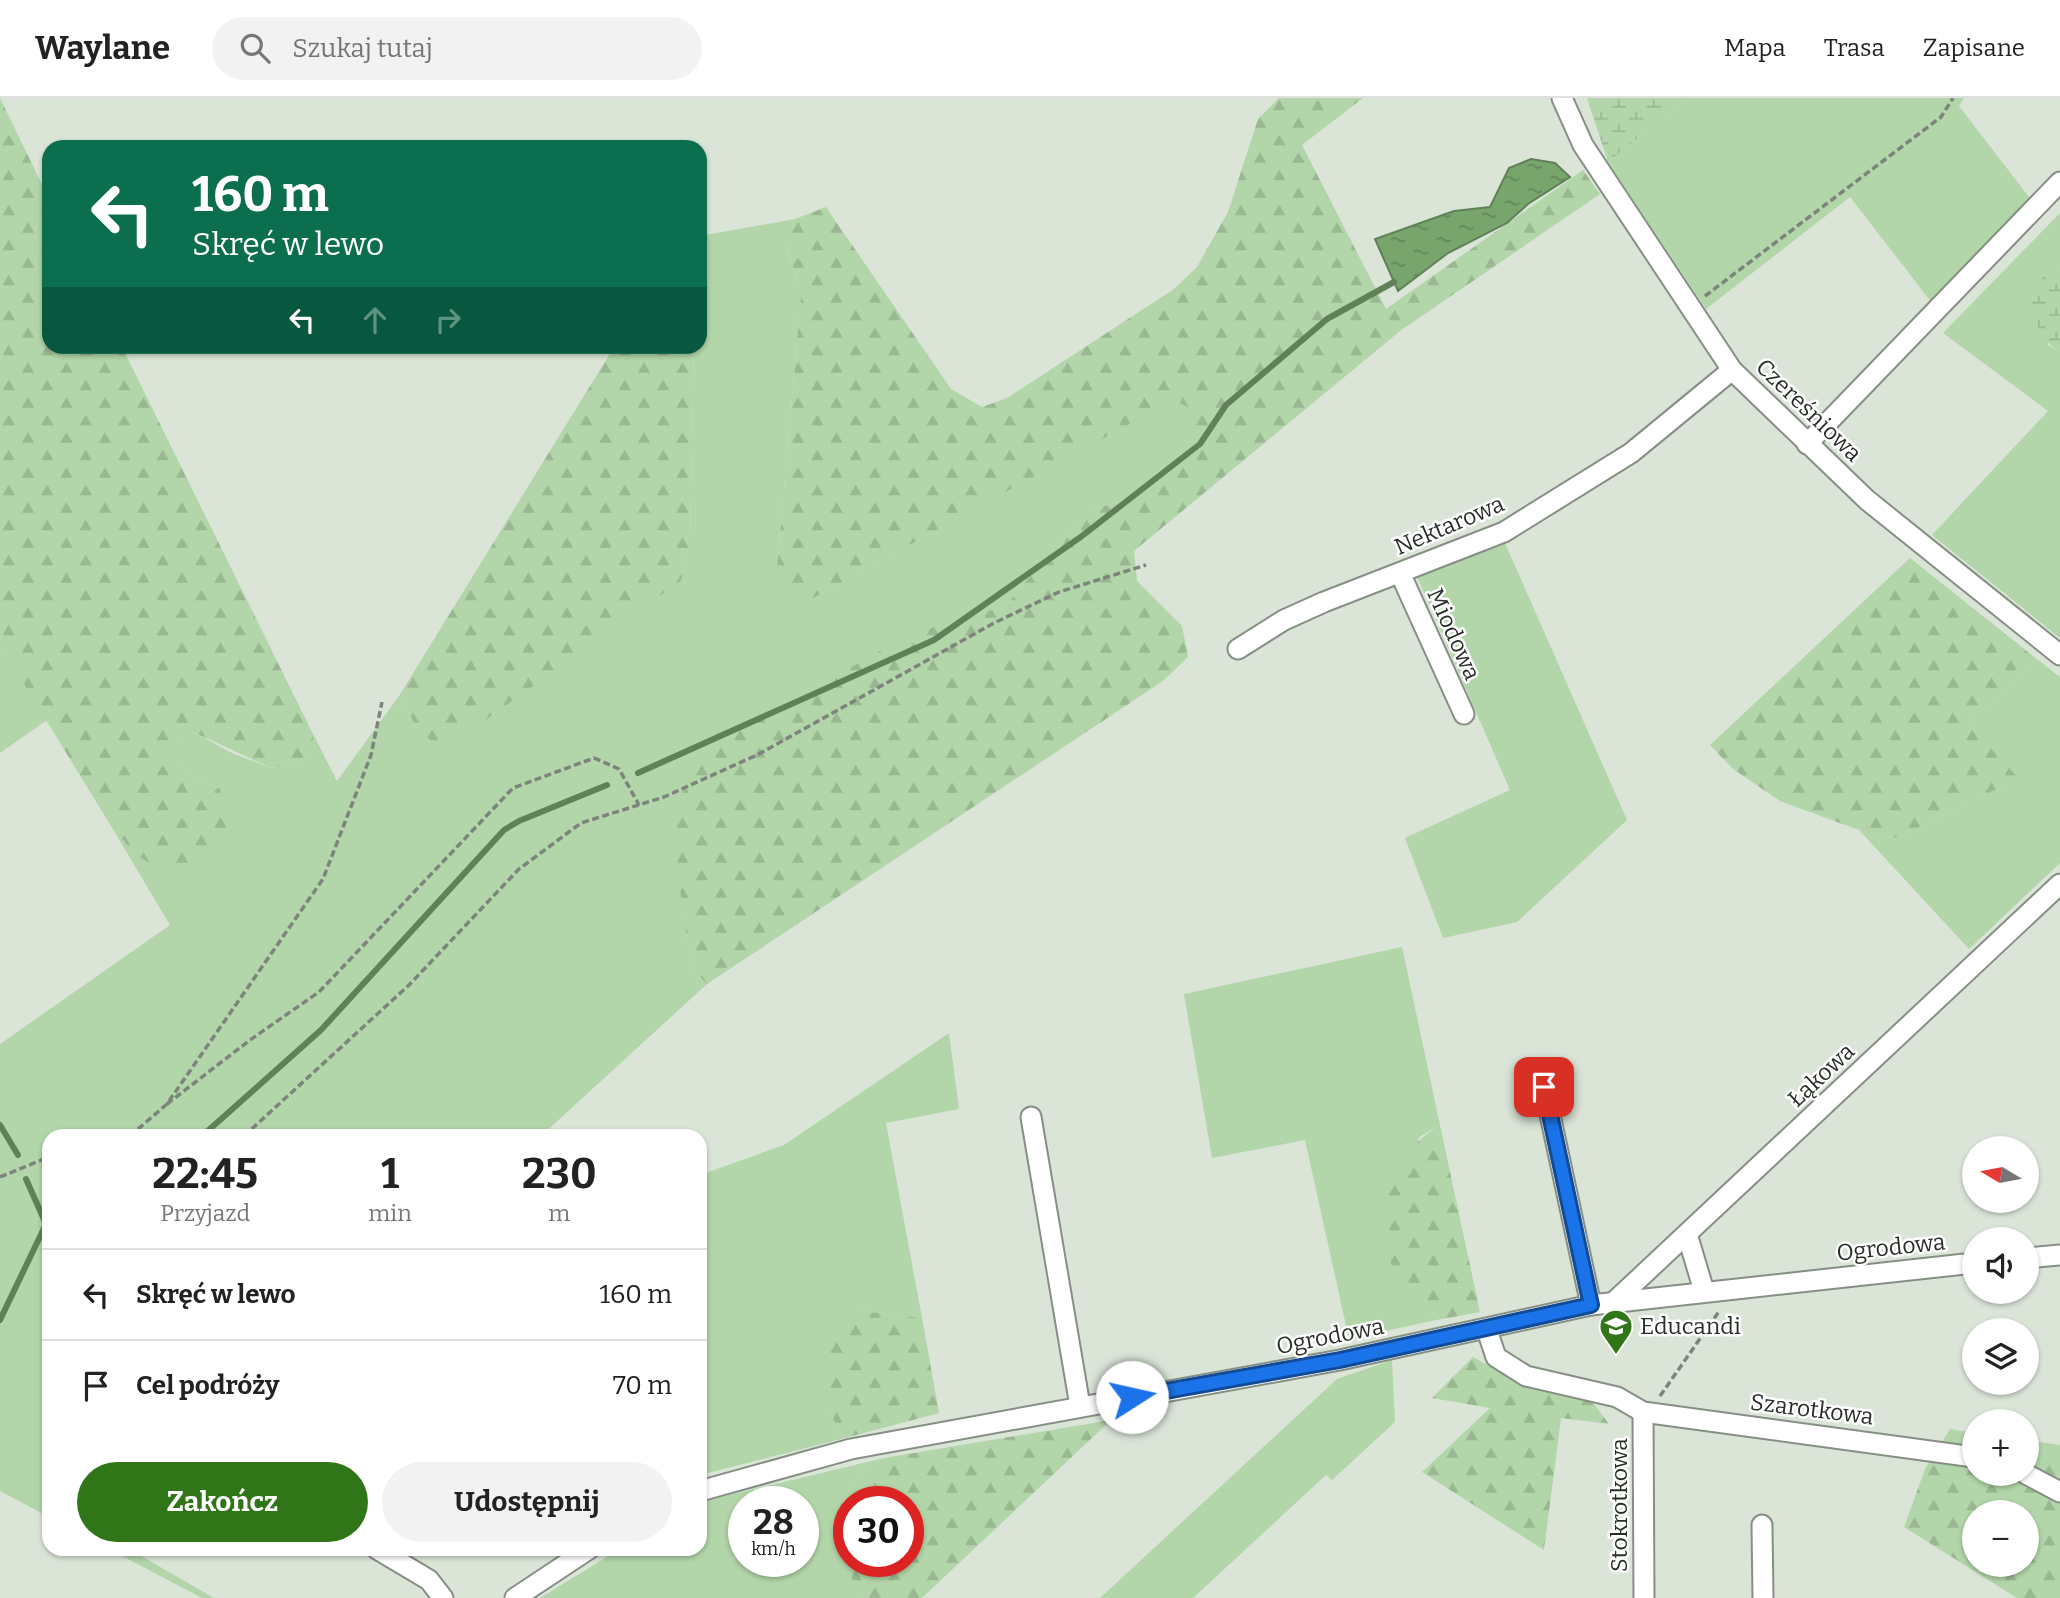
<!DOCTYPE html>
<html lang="pl">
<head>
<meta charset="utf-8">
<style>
	:root { --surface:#fff; --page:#f2f2f2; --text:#222; --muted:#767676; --line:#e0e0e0; --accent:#307618 }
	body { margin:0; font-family:Bitter,serif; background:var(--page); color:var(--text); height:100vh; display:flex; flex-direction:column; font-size:26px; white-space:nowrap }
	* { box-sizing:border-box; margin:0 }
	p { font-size:23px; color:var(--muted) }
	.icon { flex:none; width:38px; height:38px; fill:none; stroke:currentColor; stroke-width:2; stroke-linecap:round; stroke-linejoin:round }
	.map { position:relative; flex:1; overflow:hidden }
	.sheet { position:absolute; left:42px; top:1031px; width:665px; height:427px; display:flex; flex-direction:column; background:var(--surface); border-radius:21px; box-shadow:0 2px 5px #0004 }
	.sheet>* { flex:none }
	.hud { position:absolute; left:42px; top:42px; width:665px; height:214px; border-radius:21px; box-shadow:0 2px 5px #0004; background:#0b6e4f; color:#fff; overflow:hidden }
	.needle { width:46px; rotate:280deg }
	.buttons { position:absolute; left:1962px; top:1038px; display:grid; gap:14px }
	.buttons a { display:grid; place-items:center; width:77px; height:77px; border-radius:50%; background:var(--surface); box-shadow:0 2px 5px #0004; font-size:35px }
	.speed { position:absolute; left:728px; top:1388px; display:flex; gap:14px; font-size:35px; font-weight:700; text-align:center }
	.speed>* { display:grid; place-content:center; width:91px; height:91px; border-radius:50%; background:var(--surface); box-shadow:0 2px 5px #0004; line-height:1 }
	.speed small { font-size:18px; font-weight:400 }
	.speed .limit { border:10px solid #d22; background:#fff; color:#111 }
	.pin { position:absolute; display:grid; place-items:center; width:60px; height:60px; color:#fff; margin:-30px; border-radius:14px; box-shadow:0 4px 10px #0006 }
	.me { position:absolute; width:77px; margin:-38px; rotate:80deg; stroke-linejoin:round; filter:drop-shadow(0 0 5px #0008) }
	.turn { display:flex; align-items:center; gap:24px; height:147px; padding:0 35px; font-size:32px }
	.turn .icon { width:91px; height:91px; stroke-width:2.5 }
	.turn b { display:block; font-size:49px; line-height:60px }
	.lanes { display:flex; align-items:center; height:66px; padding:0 35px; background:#0003; justify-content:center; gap:35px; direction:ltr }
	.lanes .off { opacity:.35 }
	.eta { display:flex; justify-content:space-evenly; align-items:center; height:119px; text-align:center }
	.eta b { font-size:42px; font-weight:700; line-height:49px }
	.primary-button { display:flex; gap:14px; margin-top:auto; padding:14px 35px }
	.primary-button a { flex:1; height:80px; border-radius:42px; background:var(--accent); color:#fff; font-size:28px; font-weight:700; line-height:80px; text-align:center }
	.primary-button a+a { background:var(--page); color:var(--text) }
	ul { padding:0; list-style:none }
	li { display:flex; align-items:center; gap:21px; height:91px; padding:0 35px; border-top:2px solid var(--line) }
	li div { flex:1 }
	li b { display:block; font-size:26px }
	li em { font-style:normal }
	header { display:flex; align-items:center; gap:42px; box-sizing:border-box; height:98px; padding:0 35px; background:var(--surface); border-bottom:2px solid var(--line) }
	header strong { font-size:33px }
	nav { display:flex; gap:38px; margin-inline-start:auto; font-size:24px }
	.search { width:490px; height:63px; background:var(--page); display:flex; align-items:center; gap:18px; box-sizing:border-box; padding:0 24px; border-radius:38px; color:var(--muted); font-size:26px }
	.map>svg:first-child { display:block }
</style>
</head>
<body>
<header>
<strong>Waylane</strong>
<div class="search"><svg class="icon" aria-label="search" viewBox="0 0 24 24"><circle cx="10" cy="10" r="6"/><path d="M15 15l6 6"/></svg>Szukaj tutaj</div>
<nav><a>Mapa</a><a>Trasa</a><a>Zapisane</a></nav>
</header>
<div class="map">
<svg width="2060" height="1500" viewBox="0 0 2060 1500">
	<defs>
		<pattern id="forest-firs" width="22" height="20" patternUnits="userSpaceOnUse" patternTransform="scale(1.75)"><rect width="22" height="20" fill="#b2d5a9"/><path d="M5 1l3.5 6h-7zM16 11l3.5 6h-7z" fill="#99b791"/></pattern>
		<pattern id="wetland-marsh" width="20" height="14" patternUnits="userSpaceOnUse" patternTransform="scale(1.75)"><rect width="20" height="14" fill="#b2d5a9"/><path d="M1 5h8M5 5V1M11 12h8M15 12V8" fill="none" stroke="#99b791"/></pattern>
		<pattern id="water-ripples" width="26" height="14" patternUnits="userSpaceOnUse" patternTransform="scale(1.75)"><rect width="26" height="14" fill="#78a56c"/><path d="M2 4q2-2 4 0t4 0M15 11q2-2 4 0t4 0" fill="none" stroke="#628759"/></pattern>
	</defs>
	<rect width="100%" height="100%" fill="#dae5d8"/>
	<g fill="#b2d5a9" fill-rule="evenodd">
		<path d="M1687 0H1964L1959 8 2032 103 1932 205 1850 99 1706 211 1608 64Z"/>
		<path d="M2060 115V172L2047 175 2048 247 2060 253V540L1932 437 2048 313 1943 235Z"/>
		<path d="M795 121 786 147 801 198 777 469 806 504 1174 301 1194 312V340L1126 402 1083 414 1005 509 961 519 682 811 692 870 707 886 541 1038H49V1419L0 1393V946L170 827 111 728 135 756 220 691 190 677 173 663V644L195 635 232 655 271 670 313 660V636L337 683 399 598 418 632 681 483 690 443 694 249 700 248V138Z"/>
		<path d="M1505 445 1627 722 1517 824 1443 840 1405 740 1510 692 1415 474Z"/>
		<path d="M0 547 47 622 0 655Z"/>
		<path d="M2038 562 2060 579V765L1969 851 1859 732 1897 740 1992 693 2023 686 1967 625Z"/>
		<path d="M1402 849 1440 1027 1419 1039 1392 1167 1407 1197 1431 1223 1349 1241 1305 1042 1212 1060 1184 896Z"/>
		<path d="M949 935 959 1011 886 1025 922 1220 853 1212 823 1305 845 1340 700 1377V1077L784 1047Z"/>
		<path d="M1392 1262 1395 1324 1332 1382 1326 1377 1193 1500H1100L1337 1281Z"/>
		<path d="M884 1360 849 1387C842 1429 838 1462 862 1500H540L620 1451H700V1404ZM744 1404H803V1463H744Z"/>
		<path d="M109 1451H129L214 1500H202Z"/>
	</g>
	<g fill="url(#forest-firs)" fill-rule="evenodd">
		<path d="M0 0 49 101V248L122 249 313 636V660L271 670 195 635 173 644V663L190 677 220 691 230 730 203 764 162 773 135 756 111 728 0 547Z"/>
		<path d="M1279 0H1363L1302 47 1386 211 1583 72 1600 96 1400 233 1134 453 1137 483 1182 528 1188 559 1163 583 707 886 692 870 682 811 673 707 721 641 902 541 961 519 1005 509 1083 414 1126 402 1194 340V312L1173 302 806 504 784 501 777 469 801 198 786 146 795 121 826 109 951 291 982 309 1007 300 1174 191 1197 169 1228 114 1258 21Z"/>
		<path d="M614 249H694L690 443 681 483 460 640 433 644 418 632 399 598Z"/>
		<path d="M1910 460 2038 562 1967 625 2024 686 1992 693 1897 740 1859 732 1780 703 1733 671 1710 647Z"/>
		<path d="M1440 1027 1480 1214 1431 1223C1424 1215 1415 1207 1408 1199 1389 1174 1378 1125 1387 1094 1395 1066 1416 1041 1440 1027Z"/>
		<path d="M853 1212 922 1220 939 1315 845 1340 823 1305 825 1245Z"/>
		<path d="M1473 1259 1514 1281 1590 1301 1609 1326 1561 1320 1544 1452 1422 1374 1490 1310 1432 1300Z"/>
		<path d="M1111 1322 922 1500H862C838 1462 842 1429 849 1387L884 1360ZM849 1404H908V1463H849Z"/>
		<path d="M1950 1331 1974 1335V1376H2026L2027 1342 2060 1347V1500H2017L1904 1429 1925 1371ZM1974 1414H2026V1466H1974Z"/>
	</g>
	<g fill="url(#wetland-marsh)">
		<path d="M1587 0H1687L1608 64Z"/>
		<path d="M2060 172V253C2036 241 2033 217 2031 192L2047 175Z"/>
	</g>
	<path fill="url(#water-ripples)" stroke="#608158" stroke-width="2" d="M1531 61 1555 65 1570 79 1528 106 1507 125 1448 155 1398 193 1375 141 1454 113 1490 109 1509 70Z"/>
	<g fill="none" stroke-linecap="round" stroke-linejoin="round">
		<g stroke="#608158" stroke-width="6">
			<path d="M638 675 934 542 1082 438 1200 346 1226 307 1327 221 1394 184"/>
			<path d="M0 1027 18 1057"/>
			<path d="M202 1038 321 932 504 732 519 723 607 687"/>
			<path d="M0 1222 46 1126 26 1081"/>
		</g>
		<defs>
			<g id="minor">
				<path d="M1562 0 1583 47 1732 272 1867 402 2060 557"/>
				<path d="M1807 346 2060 84"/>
				<path d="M1400 475 1464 616"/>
				<path d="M1238 551 1284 522 1324 504 1504 434 1631 355 1732 272"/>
				<path d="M1544 989 1591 1207"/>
				<path d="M1031 1019 1080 1308"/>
				<path d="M1687 1136 1704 1193"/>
				<path d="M2026 1160 2060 1157"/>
				<path d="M1615 1203 2060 786"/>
				<path d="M1487 1232 1496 1259 1526 1278 1617 1299 1643 1314 1974 1359"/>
				<path d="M1643 1314 1644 1500"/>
				<path d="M2026 1376 2060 1394"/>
				<path d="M700 1393 851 1351 1340 1262 1591 1207 1974 1165"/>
				<path d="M1762 1427 1763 1500"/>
				<path d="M377 1451 429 1482 443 1500"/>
				<path d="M515 1500 589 1451"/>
			</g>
		</defs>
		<use href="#minor" stroke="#868f84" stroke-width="23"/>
		<g stroke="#7c847b" stroke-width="3.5" stroke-dasharray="7 3.5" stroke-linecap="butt">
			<path d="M1705 198 1941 19 1953 0"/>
			<path d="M167 1006 250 942 319 894 513 690 594 660 619 671 639 707"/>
			<path d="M130 1038 167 1006 323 781 371 657 382 604"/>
			<path d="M244 1038 409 887 519 771 581 725 664 699 759 656 994 525 1059 494 1146 467"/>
			<path d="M0 1079 49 1059"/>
			<path d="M1660 1298 1720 1212"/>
		</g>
		<use href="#minor" stroke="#fff" stroke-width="19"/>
	</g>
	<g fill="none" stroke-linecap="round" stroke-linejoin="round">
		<defs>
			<path id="route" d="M1132 1299 1340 1262 1591 1207 1544 989"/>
		</defs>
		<use href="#route" stroke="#114b97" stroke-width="18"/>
		<use href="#route" stroke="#1a73e8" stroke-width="12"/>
	</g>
	<defs>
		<symbol id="school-pin" viewBox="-11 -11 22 30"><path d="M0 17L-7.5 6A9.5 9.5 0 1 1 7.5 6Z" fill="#307618" stroke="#fff"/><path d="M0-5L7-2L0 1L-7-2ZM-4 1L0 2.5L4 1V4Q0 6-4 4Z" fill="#fff"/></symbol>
	</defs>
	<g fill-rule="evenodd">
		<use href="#school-pin" x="1597" y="1209" width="38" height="52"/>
	</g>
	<g text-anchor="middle" stroke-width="5" stroke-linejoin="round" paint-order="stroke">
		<g font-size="23" fill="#292d28" stroke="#fff">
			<text transform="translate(1809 312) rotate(44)" y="8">Czereśniowa</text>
			<text transform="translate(1449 427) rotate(-23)" y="8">Nektarowa</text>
			<text transform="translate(1454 536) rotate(66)" y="8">Miodowa</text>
			<text transform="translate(1821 977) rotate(-43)" y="8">Łąkowa</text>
			<text transform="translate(1891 1149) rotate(-6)" y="8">Ogrodowa</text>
			<text transform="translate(1330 1238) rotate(-11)" y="8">Ogrodowa</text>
			<text transform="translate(1812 1311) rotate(7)" y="8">Szarotkowa</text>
			<text transform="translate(1619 1407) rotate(-90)" y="8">Stokrotkowa</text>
		</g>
		<g font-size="23" fill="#292d28" stroke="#fff" text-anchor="start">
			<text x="1640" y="1236">Educandi</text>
		</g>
	</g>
</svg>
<div class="buttons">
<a><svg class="needle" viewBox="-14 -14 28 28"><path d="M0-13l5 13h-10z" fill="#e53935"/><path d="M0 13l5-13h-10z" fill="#767676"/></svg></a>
<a><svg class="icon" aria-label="sound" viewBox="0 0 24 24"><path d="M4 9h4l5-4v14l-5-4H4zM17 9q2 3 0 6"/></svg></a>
<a><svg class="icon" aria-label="layers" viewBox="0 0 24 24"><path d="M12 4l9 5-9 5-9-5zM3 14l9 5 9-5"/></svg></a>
<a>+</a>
<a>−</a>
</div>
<div class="speed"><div>28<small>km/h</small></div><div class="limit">30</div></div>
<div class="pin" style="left:1544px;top:989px;background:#d93025"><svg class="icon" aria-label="arrive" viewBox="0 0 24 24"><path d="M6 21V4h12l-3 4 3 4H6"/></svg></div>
<svg class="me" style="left:1132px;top:1299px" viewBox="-20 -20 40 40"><circle r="19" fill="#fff"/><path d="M0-13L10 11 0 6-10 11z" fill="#1a73e8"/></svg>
<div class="hud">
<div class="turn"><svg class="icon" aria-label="left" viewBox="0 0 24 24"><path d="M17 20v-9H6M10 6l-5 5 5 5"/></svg><div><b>160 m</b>Skręć w lewo</div></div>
<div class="lanes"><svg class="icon" aria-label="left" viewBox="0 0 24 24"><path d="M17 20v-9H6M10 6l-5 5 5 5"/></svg><svg class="icon off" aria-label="ahead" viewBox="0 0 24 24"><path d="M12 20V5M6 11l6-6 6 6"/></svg><svg class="icon off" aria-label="right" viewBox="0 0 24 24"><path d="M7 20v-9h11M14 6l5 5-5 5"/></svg></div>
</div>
<section class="sheet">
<div class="eta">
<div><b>22:45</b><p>Przyjazd</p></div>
<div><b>1</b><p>min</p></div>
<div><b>230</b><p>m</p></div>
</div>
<ul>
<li><svg class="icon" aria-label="left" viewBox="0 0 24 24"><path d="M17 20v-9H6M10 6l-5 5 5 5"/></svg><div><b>Skręć w lewo</b></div><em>160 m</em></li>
<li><svg class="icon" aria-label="arrive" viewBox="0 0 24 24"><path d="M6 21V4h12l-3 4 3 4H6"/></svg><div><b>Cel podróży</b></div><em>70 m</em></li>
</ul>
<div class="primary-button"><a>Zakończ</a><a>Udostępnij</a></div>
</section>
</div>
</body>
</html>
